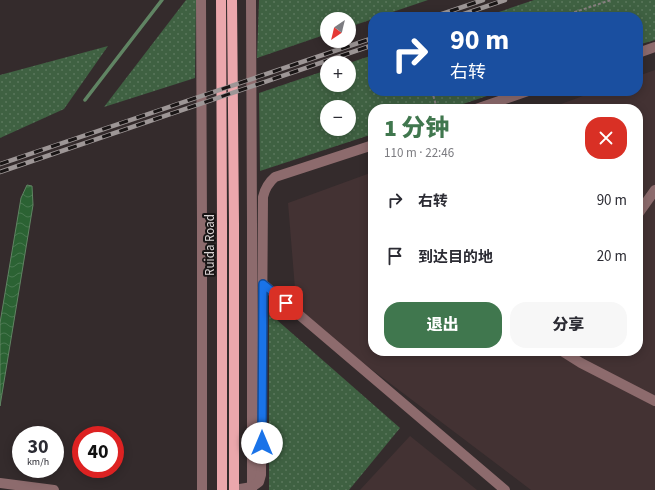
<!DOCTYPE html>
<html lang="zh">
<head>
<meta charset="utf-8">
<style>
	:root { --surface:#fff; --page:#f7f7f7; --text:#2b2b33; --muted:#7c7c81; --accent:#40774e }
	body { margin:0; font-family:"Source Sans 3","Noto Sans SC",sans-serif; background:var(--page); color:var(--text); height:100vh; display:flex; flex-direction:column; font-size:15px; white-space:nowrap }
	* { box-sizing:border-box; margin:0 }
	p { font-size:13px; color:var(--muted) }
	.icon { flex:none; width:22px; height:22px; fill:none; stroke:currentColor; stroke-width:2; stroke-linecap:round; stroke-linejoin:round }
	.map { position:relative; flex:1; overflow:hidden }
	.sheet { position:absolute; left:368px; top:104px; width:275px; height:252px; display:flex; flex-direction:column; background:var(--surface); border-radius:16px; box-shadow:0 2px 10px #0003 }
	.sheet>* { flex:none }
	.hud { position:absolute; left:368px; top:12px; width:275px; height:84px; border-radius:16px; box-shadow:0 2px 10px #0003; background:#1a4fa0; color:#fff; overflow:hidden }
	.needle { width:26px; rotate:215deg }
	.buttons { position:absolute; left:320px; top:12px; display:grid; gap:8px }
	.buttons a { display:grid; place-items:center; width:36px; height:36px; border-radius:50%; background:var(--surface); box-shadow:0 2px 10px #0003; font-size:20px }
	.speed { position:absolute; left:12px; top:426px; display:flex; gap:8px; font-size:20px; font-weight:700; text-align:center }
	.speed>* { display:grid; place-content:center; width:52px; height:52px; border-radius:50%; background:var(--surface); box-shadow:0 2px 10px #0003; line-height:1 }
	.speed small { font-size:10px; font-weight:400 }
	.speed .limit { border:6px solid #d22; background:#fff; color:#111 }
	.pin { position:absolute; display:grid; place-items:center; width:34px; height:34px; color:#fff; margin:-17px; border-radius:8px; box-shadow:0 2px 6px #0006 }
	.me { position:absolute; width:44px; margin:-22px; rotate:0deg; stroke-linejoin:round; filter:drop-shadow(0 0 3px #0008) }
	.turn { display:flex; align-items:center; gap:14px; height:84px; padding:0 16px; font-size:18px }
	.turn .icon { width:52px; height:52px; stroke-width:2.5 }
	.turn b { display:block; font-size:28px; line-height:34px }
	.round { display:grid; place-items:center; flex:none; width:42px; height:42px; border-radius:16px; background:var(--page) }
	.head { display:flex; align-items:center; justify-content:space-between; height:68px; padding:0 16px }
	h1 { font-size:24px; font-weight:800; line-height:30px; color:var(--accent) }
	.primary-button { display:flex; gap:8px; margin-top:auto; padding:8px 16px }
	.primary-button a { flex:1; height:46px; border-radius:16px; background:var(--accent); color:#fff; font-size:16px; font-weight:800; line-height:46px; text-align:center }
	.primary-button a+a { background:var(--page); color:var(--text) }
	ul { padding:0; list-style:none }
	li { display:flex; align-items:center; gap:12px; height:56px; padding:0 16px }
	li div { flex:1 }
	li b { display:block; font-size:15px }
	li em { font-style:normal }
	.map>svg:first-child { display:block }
</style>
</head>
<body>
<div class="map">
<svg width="655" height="490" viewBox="0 0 655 490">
	<defs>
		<pattern id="grass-dots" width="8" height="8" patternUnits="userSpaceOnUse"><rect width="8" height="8" fill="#3f6142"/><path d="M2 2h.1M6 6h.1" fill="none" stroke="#5a775c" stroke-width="1.8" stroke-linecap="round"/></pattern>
		<pattern id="water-waves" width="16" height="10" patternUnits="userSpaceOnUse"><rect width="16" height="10" fill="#2b6233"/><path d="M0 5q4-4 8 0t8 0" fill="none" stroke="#497850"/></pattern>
	</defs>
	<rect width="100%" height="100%" fill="#342b2c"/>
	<g fill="#433233">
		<path d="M655 70V490H531L297 313 288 203 373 172V351H638V109H547L597 91H638V76Z"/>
		<path d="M410 436 477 490H360Z"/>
	</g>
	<g fill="url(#grass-dots)" fill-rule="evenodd">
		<path d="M186 0H196L195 78 104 107Z"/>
		<path d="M259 0H428L378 17H373V19L349 27V19H327V34L257 58Z"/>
		<path d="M534 0H655V40L638 45V17H484Z"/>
		<path d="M108 46 64 109 0 138V75Z"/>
		<path d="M373 55V91H502L448 109H373V134L260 171 259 93 327 70V85H349V63ZM327 107H349V129H327Z"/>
		<path d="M269 313 400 428 349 490H269Z"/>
	</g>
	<path fill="url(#water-waves)" stroke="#608463" d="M27 185 32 186 33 205 0 406V323L21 198Z"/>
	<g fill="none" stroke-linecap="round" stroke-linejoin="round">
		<path stroke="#608463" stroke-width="3.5" d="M85 100 162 0"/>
		<g stroke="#867f7f" stroke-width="2" stroke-dasharray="3 2" stroke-linecap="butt">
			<path d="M560 17 611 0"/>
			<path d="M432 91 437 109"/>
		</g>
		<g stroke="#8d6b6d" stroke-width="10">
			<path d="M201 0 202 223V490"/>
			<path d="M251 0 252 223V490"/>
			<path d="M638 53 655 47"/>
			<path d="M476 109 528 91"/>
			<path d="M638 214 655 190"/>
			<path d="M263 284 505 490"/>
			<path d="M562 351 581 363 655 401"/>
			<path d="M0 483 54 490"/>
			<path d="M234 490 252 487 259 482 261 475 263 197C265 188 268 183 275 177L373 145"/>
		</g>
		<g stroke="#eba7ac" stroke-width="10">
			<path d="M221 0 222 223V490"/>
			<path d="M232 0 234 223V490"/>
		</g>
		<defs>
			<g id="rail">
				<path d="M433 17 483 0"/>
				<path d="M455 17 505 0"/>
				<path d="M0 164 373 38"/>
				<path d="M0 172 373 45"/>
			</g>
		</defs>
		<use href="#rail" stroke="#9d9696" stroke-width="4.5"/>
		<use href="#rail" stroke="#191515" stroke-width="3" stroke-dasharray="9" stroke-linecap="butt"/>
	</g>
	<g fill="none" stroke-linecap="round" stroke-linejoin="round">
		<defs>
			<path id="route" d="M262 443 263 284 286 303"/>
		</defs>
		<use href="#route" stroke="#114b97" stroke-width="10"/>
		<use href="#route" stroke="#1a73e8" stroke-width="7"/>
	</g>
	<g text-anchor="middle" stroke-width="4" stroke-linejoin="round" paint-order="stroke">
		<g font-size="13" fill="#dad4d4" stroke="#191515">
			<text transform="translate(209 245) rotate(-90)" y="5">Ruida Road</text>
		</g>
	</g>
</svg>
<div class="buttons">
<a><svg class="needle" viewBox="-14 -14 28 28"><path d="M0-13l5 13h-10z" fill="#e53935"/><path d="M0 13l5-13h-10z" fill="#7c7c81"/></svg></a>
<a>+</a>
<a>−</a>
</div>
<div class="speed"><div>30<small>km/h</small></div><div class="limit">40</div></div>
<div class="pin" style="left:286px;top:303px;background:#d93025"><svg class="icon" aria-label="arrive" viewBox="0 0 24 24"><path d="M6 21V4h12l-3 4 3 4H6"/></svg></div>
<svg class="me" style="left:262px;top:443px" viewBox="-20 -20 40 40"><circle r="19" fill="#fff"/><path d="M0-13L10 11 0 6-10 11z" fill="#1a73e8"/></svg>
<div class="hud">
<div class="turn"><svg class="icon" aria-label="right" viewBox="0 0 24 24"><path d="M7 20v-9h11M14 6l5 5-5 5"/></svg><div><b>90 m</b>右转</div></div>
</div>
<section class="sheet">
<div class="head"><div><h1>1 分钟</h1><p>110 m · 22:46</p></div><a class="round" style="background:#d93025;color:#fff"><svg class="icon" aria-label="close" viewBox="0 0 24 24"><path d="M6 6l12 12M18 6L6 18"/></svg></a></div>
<ul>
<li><svg class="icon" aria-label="right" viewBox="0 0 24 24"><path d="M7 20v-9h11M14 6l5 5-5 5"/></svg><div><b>右转</b></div><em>90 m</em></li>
<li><svg class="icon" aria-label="arrive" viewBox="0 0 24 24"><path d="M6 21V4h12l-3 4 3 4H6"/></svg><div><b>到达目的地</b></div><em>20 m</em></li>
</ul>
<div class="primary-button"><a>退出</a><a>分享</a></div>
</section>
</div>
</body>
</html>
